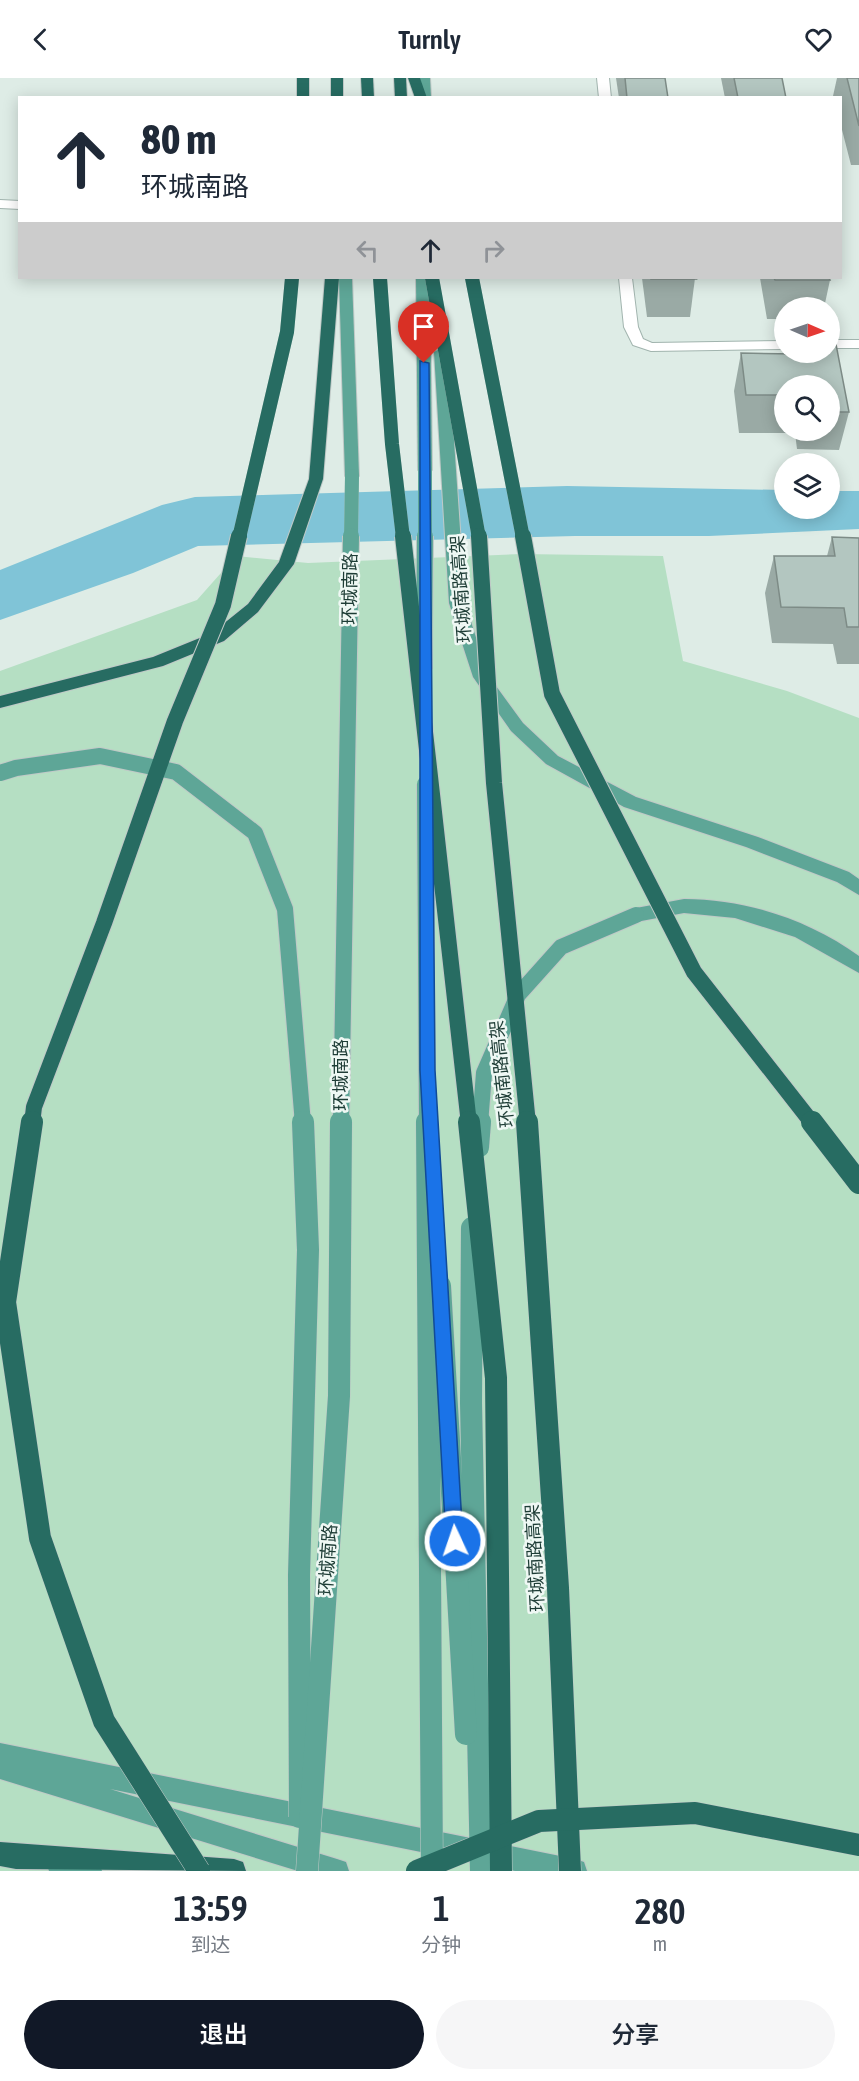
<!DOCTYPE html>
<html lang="zh">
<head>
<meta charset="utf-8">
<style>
	:root { --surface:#fff; --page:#f6f6f7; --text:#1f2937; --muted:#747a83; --accent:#111827 }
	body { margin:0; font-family:"Asap Condensed","Noto Sans SC",sans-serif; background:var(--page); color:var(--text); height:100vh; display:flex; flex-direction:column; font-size:22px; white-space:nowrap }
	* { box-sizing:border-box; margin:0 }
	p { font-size:20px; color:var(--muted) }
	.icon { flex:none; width:33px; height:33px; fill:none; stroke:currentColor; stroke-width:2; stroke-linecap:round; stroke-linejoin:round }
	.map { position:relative; height:1793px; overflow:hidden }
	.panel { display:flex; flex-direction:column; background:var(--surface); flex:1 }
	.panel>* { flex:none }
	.guide { position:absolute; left:18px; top:18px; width:824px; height:183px; border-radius:0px; box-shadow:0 3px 15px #0003; background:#fff; color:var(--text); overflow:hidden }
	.needle { width:39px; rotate:92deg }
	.controls { position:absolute; left:774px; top:219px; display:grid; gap:12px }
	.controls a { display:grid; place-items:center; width:66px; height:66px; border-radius:50%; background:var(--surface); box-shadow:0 3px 15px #0003; font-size:30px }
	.pin { position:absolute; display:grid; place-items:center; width:51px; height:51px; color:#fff; margin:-62px -26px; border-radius:50% 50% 50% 0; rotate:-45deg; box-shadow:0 0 6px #0007 }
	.pin .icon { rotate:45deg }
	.me { position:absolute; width:66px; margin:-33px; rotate:357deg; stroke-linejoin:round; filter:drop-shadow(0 0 4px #0008) }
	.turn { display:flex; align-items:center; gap:21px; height:126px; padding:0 24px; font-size:27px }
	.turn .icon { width:78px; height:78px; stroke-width:2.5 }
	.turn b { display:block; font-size:42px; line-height:51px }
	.lanes { display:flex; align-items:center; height:57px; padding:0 24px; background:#0003; justify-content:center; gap:30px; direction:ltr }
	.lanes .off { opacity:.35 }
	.eta { display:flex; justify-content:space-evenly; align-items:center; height:102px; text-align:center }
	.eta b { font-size:36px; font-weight:600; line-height:42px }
	.action { display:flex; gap:12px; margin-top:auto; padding:12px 24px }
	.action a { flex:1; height:69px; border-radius:36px; background:var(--accent); color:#fff; font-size:24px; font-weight:600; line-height:69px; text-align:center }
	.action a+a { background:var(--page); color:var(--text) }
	header { display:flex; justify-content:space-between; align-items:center; height:78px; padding:0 24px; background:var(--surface); font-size:27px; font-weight:600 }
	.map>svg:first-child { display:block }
</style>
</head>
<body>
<header><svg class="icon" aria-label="back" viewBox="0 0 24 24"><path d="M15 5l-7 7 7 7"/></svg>Turnly<svg class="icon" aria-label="heart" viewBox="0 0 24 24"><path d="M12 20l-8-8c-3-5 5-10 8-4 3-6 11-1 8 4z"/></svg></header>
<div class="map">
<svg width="859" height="1793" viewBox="0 0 859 1793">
	<rect width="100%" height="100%" fill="#deece6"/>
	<path fill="#b5dfc3" d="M521 476 663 478 683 583 787 613 859 640V1793H0V593L197 522 236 478 308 485Z"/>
	<path fill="#80c4d7" d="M567 408 784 412V430H830V413H859V451L709 458H575L198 468 133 495 0 542V492L162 427 195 419Z"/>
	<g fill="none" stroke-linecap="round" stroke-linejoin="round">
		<defs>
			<g id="minor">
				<path d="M597 0H609L611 20H599Z"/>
				<path d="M0 122 20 123V131L0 130Z"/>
				<path d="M619 200H632L638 249 643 261 652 265 784 263V271L651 273 633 267 624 249Z"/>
				<rect x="830" y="262" width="29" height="8"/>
			</g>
			<g id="major">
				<path d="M418 0H430L431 20H419Z"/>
				<path d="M339 200H352L359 398 352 403 345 398Z"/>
				<path d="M416 200H430L432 392 425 397 418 392Z"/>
				<path d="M441 270 448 274 465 525 488 597 523 645 558 678 636 719 758 759 849 794 859 801V817L837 804 746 769 624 729 546 686 511 653 473 599 449 525 434 274Z"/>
				<path d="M684 821C746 821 809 842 859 878V895L795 859 735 840 684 835 636 844 630 842 627 837 630 832 636 830Z"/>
				<path d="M0 1665 575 1781 584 1784 587 1793H515L110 1711 337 1781 346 1784 349 1793H298L0 1701Z"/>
				<path d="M59 1775 99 1784 102 1793H49L47 1787 50 1778Z"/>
			</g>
			<g id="highway">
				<rect x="297" y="0" width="12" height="20"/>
				<rect x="331" y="0" width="12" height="20"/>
				<path d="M361 0H373L374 20H362Z"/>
				<path d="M394 0H406L407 20H395Z"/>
				<path d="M408 0H420L427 20H415Z"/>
				<path d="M325 200H339L323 401 294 486 258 534 224 563 163 588 0 630V618L153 579 212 555 248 526 279 484 309 401Z"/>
				<path d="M0 1764 234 1781 243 1784 246 1793 16 1791 0 1788Z"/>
			</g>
		</defs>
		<use href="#minor" stroke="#a1b4ae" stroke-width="2"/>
		<use href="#major" stroke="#c0c9c7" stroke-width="2"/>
		<use href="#highway" stroke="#c0c9c7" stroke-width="2"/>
		<use href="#minor" fill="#fff" fill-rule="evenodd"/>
		<use href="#major" fill="#5ea697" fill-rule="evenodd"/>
		<use href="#highway" fill="#276c62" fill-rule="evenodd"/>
		<defs>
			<g id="major-bridge-far2">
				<path d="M351 460 352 398"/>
				<path d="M425 460V392"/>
			</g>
			<g id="major-bridge-far1">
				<path d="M424 591 425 458"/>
				<path d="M0 695 16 690 100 678 176 694 255 755 285 831 303 1046"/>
				<path d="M425 706 427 1046"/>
				<path d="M341 1046 351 458"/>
				<path d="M480 1046 484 995 518 917 561 869 636 837"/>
			</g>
			<g id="major-bridge">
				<path d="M427 1044 432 1793"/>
				<path d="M478 1069 480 1044"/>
				<path d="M472 1150 471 1325 481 1793"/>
				<path d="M440 1208 466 1656"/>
				<path d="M300 1739 299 1497 308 1172 303 1044"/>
				<path d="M307 1793 339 1318 341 1044"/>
			</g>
			<g id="highway-bridge-far2">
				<path d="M380 200 392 366 403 460"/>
				<path d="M432 200 479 460"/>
				<path d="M472 200 523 460"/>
				<path d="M239 460 287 254 292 200"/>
			</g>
			<g id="highway-bridge-far1">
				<path d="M403 458 469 1046"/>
				<path d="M479 458 494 705 528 1046"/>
				<path d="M523 458 552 616 694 894 813 1046"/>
				<path d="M32 1046 34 1029 104 845 175 643 223 527 239 458"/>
			</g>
			<g id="highway-bridge">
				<path d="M32 1044 5 1224 40 1460 104 1643 199 1793"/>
				<path d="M469 1044 496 1300 501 1793"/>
				<path d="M527 1044 558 1510 570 1793"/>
				<path d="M812 1044 859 1105"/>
				<path d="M417 1793 539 1743 695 1735 859 1767"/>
			</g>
		</defs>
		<use href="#major-bridge-far2" stroke="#c0c9c7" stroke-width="14" stroke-linecap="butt"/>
		<use href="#major-bridge-far1" stroke="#c0c9c7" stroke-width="18" stroke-linecap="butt"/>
		<use href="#major-bridge" stroke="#c0c9c7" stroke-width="23" stroke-linecap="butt"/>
		<use href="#highway-bridge-far2" stroke="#c0c9c7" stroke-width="14" stroke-linecap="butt"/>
		<use href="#highway-bridge-far1" stroke="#c0c9c7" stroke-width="18" stroke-linecap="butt"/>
		<use href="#highway-bridge" stroke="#c0c9c7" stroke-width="23" stroke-linecap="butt"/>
		<use href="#major-bridge-far2" stroke="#5ea697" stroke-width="14"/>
		<use href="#major-bridge-far1" stroke="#5ea697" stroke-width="16"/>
		<use href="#major-bridge" stroke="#5ea697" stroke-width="22"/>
		<use href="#highway-bridge-far2" stroke="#276c62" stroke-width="14"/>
		<use href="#highway-bridge-far1" stroke="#276c62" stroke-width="16"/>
		<use href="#highway-bridge" stroke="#276c62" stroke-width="22"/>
	</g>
	<g fill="#9aaaa5" fill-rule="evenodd">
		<path d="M616 0H665L668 20H619Z"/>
		<path d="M721 0H782L786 20H725Z"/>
		<path d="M837 0H859V87H851L840 44V20H834L833 18Z"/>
		<path d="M642 200H695L690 239H647Z"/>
		<path d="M760 200H829L830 202 824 230H784V241H767Z"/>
		<path d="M790 274H830L849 334 839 372 797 371 795 355H739L734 313 741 275 790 276ZM784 308H830V352H784Z"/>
		<path d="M832 459 859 460V586H837L833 566 772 565 765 515 774 478H827Z"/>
	</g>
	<g fill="#b3c6c0" stroke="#7d8b86" stroke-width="1.5">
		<path d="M625 0H665L668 20H627Z"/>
		<path d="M734 0H782L786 20H738Z"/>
		<path d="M847 0H859V48Z"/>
		<path d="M651 200H695L696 201H651Z"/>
		<path d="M774 200H829L830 202H775Z"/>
		<path d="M830 261H835L849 334H830V308H784V317H746L741 275 796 276V274H830Z"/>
		<path d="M832 459 859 460V549H847L844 530 781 529 774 478H835Z"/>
	</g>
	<path fill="#1a73e8" stroke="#114b97" stroke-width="1.5" d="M420 283 429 285 435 992 463 1463 461 1469 455 1471 449 1469 446 1463 420 992Z"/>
	<g text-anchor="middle" stroke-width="5" stroke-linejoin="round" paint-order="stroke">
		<g font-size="18" fill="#1e3d36" stroke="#eff8f4">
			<text transform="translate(350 511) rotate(-89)" y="6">环城南路</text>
			<text transform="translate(461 511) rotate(-94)" y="6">环城南路高架</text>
			<text transform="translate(502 996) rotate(-96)" y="6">环城南路高架</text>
			<text transform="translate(341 997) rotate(-90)" y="6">环城南路</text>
			<text transform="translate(535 1480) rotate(-93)" y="6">环城南路高架</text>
			<text transform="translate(328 1482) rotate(-86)" y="6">环城南路</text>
		</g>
	</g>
</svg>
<div class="controls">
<a><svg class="needle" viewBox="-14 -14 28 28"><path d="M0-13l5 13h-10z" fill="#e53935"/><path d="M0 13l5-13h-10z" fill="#747a83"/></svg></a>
<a><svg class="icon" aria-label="search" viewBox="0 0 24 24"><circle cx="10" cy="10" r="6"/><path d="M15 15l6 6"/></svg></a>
<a><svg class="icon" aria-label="layers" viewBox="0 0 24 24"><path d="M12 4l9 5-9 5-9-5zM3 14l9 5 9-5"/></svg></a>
</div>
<div class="pin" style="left:424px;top:285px;background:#d93025"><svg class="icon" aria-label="arrive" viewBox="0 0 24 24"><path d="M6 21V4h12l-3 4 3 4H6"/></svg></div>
<svg class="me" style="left:455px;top:1463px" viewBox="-20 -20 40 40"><circle r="17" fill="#1a73e8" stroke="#fff" stroke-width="3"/><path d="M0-11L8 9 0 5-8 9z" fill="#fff"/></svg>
<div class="guide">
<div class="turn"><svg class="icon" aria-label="ahead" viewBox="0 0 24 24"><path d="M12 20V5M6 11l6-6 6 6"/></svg><div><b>80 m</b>环城南路</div></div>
<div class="lanes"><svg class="icon off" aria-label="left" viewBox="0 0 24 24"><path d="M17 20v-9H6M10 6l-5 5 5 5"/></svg><svg class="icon" aria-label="ahead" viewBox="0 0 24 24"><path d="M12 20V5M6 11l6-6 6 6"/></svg><svg class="icon off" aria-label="right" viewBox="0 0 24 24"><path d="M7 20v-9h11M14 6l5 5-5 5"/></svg></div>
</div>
</div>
<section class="panel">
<div class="eta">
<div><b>13:59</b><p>到达</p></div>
<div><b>1</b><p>分钟</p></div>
<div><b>280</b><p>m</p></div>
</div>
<div class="action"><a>退出</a><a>分享</a></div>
</section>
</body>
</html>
